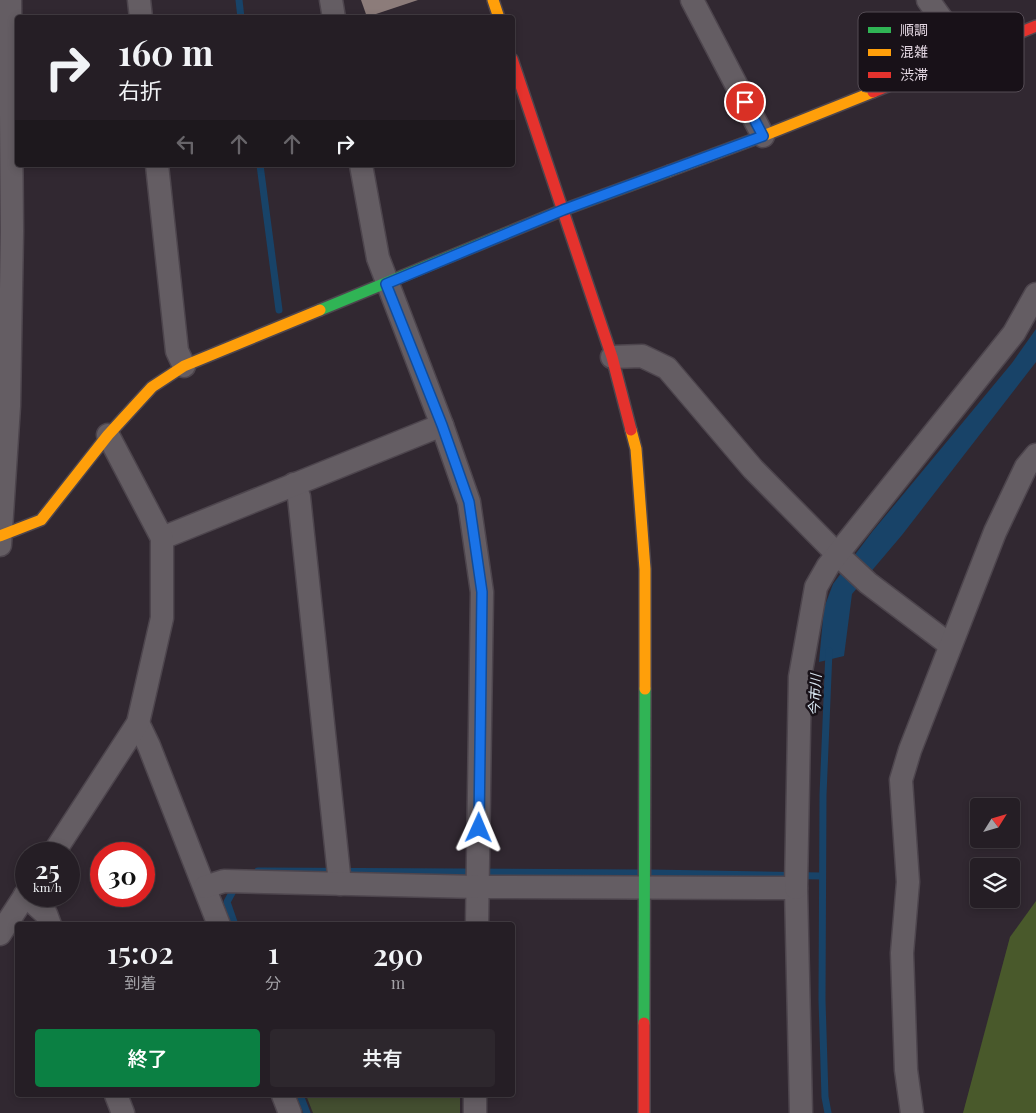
<!DOCTYPE html>
<html lang="ja">
<head>
<meta charset="utf-8">
<style>
	:root { --surface:#251e25; --page:#2d272d; --text:#f1f3f6; --muted:#a3a2a7; --line:#423c42; --accent:#0b8043 }
	body { margin:0; font-family:"Playfair Display","Noto Sans JP",serif; background:var(--page); color:var(--text); height:100vh; display:flex; flex-direction:column; font-size:19px; white-space:nowrap }
	* { box-sizing:border-box; margin:0 }
	p { font-size:16px; color:var(--muted) }
	.icon { flex:none; width:28px; height:28px; fill:none; stroke:currentColor; stroke-width:2; stroke-linecap:round; stroke-linejoin:round }
	.map { position:relative; flex:1; overflow:hidden }
	.sheet { position:absolute; left:15px; top:922px; width:500px; height:175px; display:flex; flex-direction:column; background:var(--surface); border-radius:5px; box-shadow:0 2px 8px #0003,0 0 0 1px var(--line) }
	.sheet>* { flex:none }
	.hud { position:absolute; left:15px; top:15px; width:500px; height:152px; border-radius:5px; box-shadow:0 2px 8px #0003,0 0 0 1px var(--line); background:#251e25; color:var(--text); overflow:hidden }
	.needle { width:32px; rotate:53deg }
	.tools { position:absolute; left:970px; top:798px; display:grid; gap:10px }
	.tools a { display:grid; place-items:center; width:50px; height:50px; border-radius:5px; background:var(--surface); box-shadow:0 2px 8px #0003,0 0 0 1px var(--line); font-size:25px }
	.speed { position:absolute; left:15px; top:842px; display:flex; gap:10px; font-size:25px; font-weight:700; text-align:center }
	.speed>* { display:grid; place-content:center; width:65px; height:65px; border-radius:50%; background:var(--surface); box-shadow:0 2px 8px #0003,0 0 0 1px var(--line); line-height:1 }
	.speed small { font-size:12px; font-weight:400 }
	.speed .limit { border:8px solid #d22; background:#fff; color:#111 }
	.pin { position:absolute; display:grid; place-items:center; width:42px; height:42px; color:#fff; margin:-21px; border:2px solid #fff; border-radius:50%; box-shadow:0 1px 5px #0007 }
	.me { position:absolute; width:55px; margin:-28px; rotate:1deg; stroke-linejoin:round; filter:drop-shadow(0 0 4px #0008) }
	.turn { display:flex; align-items:center; gap:18px; height:105px; padding:0 20px; font-size:22px }
	.turn .icon { width:65px; height:65px; stroke-width:2.5 }
	.turn b { display:block; font-size:35px; line-height:42px }
	.lanes { display:flex; align-items:center; height:48px; padding:0 20px; background:#0003; justify-content:center; gap:25px; direction:ltr }
	.lanes .off { opacity:.35 }
	.eta { display:flex; justify-content:space-evenly; align-items:center; height:85px; text-align:center }
	.eta b { font-size:30px; font-weight:600; line-height:35px }
	.button { display:flex; gap:10px; margin-top:auto; padding:10px 20px }
	.button a { flex:1; height:58px; border-radius:5px; background:var(--accent); color:#fff; font-size:20px; font-weight:600; line-height:58px; text-align:center }
	.button a+a { background:var(--page); color:var(--text) }
	.map>svg:first-child { display:block }
</style>
</head>
<body>
<div class="map">
<svg width="1036" height="1113" viewBox="0 0 1036 1113">
	<rect width="100%" height="100%" fill="#312831"/>
	<path fill="#434e30" d="M306 1095H460V1113H313Z"/>
	<path fill="#49592b" d="M1036 901V1113H963L1010 937Z"/>
	<path fill="#184368" d="M1036 329V362L902 535 852 594 844 656 819 662 824 608 833 584 872 532 1012 363Z"/>
	<g fill="none" stroke-linecap="round" stroke-linejoin="round">
		<g stroke="#184368" stroke-width="7">
			<path d="M239 0 241 18"/>
			<path d="M260 165 279 310"/>
			<path d="M258 871 640 873"/>
			<path d="M651 873 822 876"/>
			<path d="M233 891 227 902 235 925"/>
			<path d="M300 1095 307 1113"/>
			<path d="M828 1113 825 1097 822 1000 823 795 829 651"/>
		</g>
	</g>
	<path fill="#8c7c7a" d="M361 0H418L367 17Z"/>
	<g fill="none" stroke-linecap="round" stroke-linejoin="round">
		<defs>
			<g id="street">
				<path d="M139 0 141 18"/>
				<path d="M331 0 334 18"/>
				<path d="M692 0 763 136"/>
				<path d="M928 0 966 53"/>
				<path d="M157 165 177 351 184 366"/>
				<path d="M361 165 378 258 442 425 469 502 482 592 477 925"/>
				<path d="M612 357 642 356 667 368 753 469 837 554 868 583 950 645"/>
				<path d="M294 484 299 497 340 884"/>
				<path d="M162 538 442 425"/>
				<path d="M0 545 9 406 12 231 10 0"/>
				<path d="M138 723 149 746 219 925"/>
				<path d="M53 854 138 723 162 618V538L108 435"/>
				<path d="M205 887 224 881 478 887 796 888 801 1113"/>
				<path d="M796 888 800 677 816 587 828 566 1014 333 1036 294"/>
				<path d="M25 895 46 914 50 925"/>
				<path d="M0 934 26 894"/>
				<path d="M116 1095 123 1113"/>
				<path d="M283 1095 290 1113"/>
				<path d="M475 1113V1095"/>
				<path d="M912 1113 906 1070 902 953 908 882 901 780 910 750 995 532 1026 467 1036 455"/>
			</g>
			<g id="fast">
				<path d="M320 310 563 210 669 171"/>
				<path d="M644 1023 645 689"/>
			</g>
			<g id="slow">
				<path d="M493 0 499 18"/>
				<path d="M669 171 763 136 873 92"/>
				<path d="M631 430 636 449 645 569V689"/>
				<path d="M0 536 41 520 108 435 152 387 184 366 320 310"/>
			</g>
			<g id="jam">
				<path d="M512 59 612 357 631 430"/>
				<path d="M873 92 1036 26"/>
				<path d="M644 1113V1023"/>
			</g>
		</defs>
		<use href="#street" stroke="#4d454d" stroke-width="25"/>
		<use href="#fast" stroke="#4d454d" stroke-width="14"/>
		<use href="#slow" stroke="#4d454d" stroke-width="14"/>
		<use href="#jam" stroke="#4d454d" stroke-width="14"/>
		<use href="#street" stroke="#645d63" stroke-width="22"/>
		<use href="#fast" stroke="#30b455" stroke-width="11"/>
		<use href="#slow" stroke="#ff9f0a" stroke-width="11"/>
		<use href="#jam" stroke="#e5322d" stroke-width="11"/>
	</g>
	<g fill="none" stroke-linecap="round" stroke-linejoin="round">
		<defs>
			<path id="route" d="M479 828 482 592 469 502 442 425 386 284 563 210 763 136 745 102"/>
		</defs>
		<use href="#route" stroke="#114b97" stroke-width="12"/>
		<use href="#route" stroke="#1a73e8" stroke-width="9"/>
	</g>
	<g text-anchor="middle" stroke-width="5" stroke-linejoin="round" paint-order="stroke">
		<g font-size="14" font-style="italic" fill="#d8e6f2" stroke="#181118">
			<text transform="translate(815 695) rotate(-87)" y="5">今市川</text>
		</g>
	</g>
	<rect x="858" y="12" width="166" height="80" rx="8" fill="#181118" stroke="#554c55" stroke-width="1"/>
	<rect x="868" y="27" width="23" height="6" fill="#30b455"/>
	<rect x="868" y="49" width="23" height="7" fill="#ff9f0a"/>
	<rect x="868" y="72" width="23" height="6" fill="#e5322d"/>
	<g font-size="14" fill="#e3d7e2">
		<text x="900" y="35">順調</text>
		<text x="900" y="57">混雑</text>
		<text x="900" y="80">渋滞</text>
	</g>
</svg>
<div class="tools">
<a><svg class="needle" viewBox="-14 -14 28 28"><path d="M0-13l5 13h-10z" fill="#e53935"/><path d="M0 13l5-13h-10z" fill="#a3a2a7"/></svg></a>
<a><svg class="icon" aria-label="layers" viewBox="0 0 24 24"><path d="M12 4l9 5-9 5-9-5zM3 14l9 5 9-5"/></svg></a>
</div>
<div class="speed"><div>25<small>km/h</small></div><div class="limit">30</div></div>
<div class="pin" style="left:745px;top:102px;background:#d93025"><svg class="icon" aria-label="arrive" viewBox="0 0 24 24"><path d="M6 21V4h12l-3 4 3 4H6"/></svg></div>
<svg class="me" style="left:479px;top:828px" viewBox="-20 -20 40 40"><path d="M0-17L14 15 0 8-14 15z" fill="#1a73e8" stroke="#fff" stroke-width="4"/></svg>
<div class="hud">
<div class="turn"><svg class="icon" aria-label="right" viewBox="0 0 24 24"><path d="M7 20v-9h11M14 6l5 5-5 5"/></svg><div><b>160 m</b>右折</div></div>
<div class="lanes"><svg class="icon off" aria-label="left" viewBox="0 0 24 24"><path d="M17 20v-9H6M10 6l-5 5 5 5"/></svg><svg class="icon off" aria-label="ahead" viewBox="0 0 24 24"><path d="M12 20V5M6 11l6-6 6 6"/></svg><svg class="icon off" aria-label="ahead" viewBox="0 0 24 24"><path d="M12 20V5M6 11l6-6 6 6"/></svg><svg class="icon" aria-label="right" viewBox="0 0 24 24"><path d="M7 20v-9h11M14 6l5 5-5 5"/></svg></div>
</div>
<section class="sheet">
<div class="eta">
<div><b>15:02</b><p>到着</p></div>
<div><b>1</b><p>分</p></div>
<div><b>290</b><p>m</p></div>
</div>
<div class="button"><a>終了</a><a>共有</a></div>
</section>
</div>
</body>
</html>
